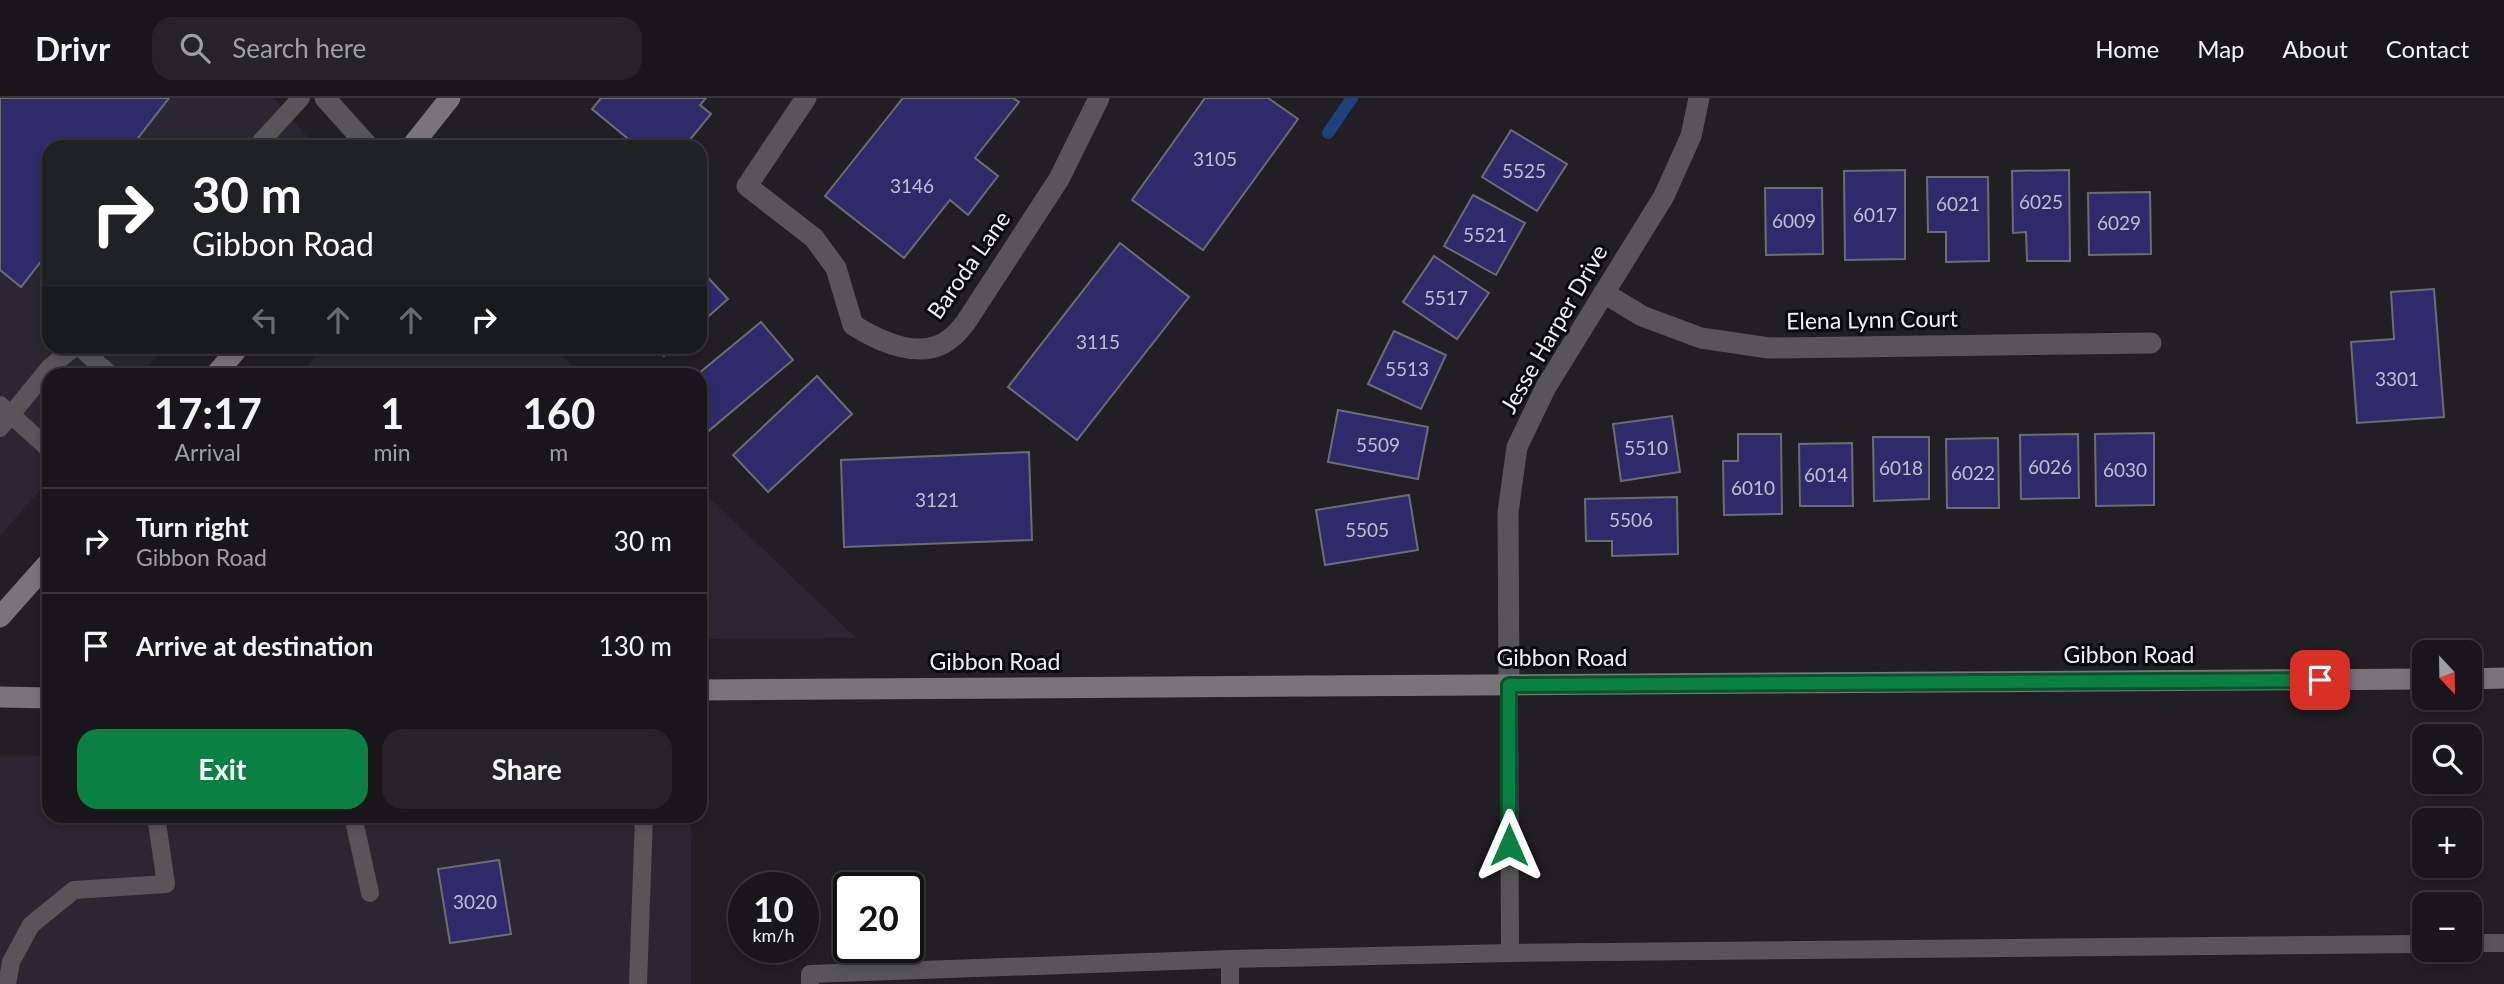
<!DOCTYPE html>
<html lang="en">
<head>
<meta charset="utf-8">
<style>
	:root { --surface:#19161b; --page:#262328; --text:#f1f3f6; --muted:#9f9fa3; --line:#37353a; --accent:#0b8043 }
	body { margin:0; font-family:Lato,sans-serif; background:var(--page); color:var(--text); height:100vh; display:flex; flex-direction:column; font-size:26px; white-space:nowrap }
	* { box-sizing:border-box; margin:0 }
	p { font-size:23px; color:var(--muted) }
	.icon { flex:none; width:38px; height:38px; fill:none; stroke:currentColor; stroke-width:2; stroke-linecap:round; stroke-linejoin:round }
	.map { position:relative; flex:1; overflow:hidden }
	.sheet { position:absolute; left:42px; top:270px; width:665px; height:455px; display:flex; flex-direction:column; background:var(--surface); border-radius:21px; box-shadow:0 4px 10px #0003,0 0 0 2px var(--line) }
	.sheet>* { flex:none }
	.top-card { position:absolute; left:42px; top:42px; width:665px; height:214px; border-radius:21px; box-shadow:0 4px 10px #0003,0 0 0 2px var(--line); background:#202124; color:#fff; overflow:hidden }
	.needle { width:46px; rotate:158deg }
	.fabs { position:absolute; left:2412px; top:542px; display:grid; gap:14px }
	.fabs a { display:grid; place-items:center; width:70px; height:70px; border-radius:14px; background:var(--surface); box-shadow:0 4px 10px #0003,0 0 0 2px var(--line); font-size:35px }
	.speed { position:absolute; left:728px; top:774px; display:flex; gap:14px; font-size:35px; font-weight:700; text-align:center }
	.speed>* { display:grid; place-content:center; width:91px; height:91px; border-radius:50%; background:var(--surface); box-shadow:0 4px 10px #0003,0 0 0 2px var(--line); line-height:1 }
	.speed small { font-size:18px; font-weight:400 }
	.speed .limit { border:4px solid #111; border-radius:10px; background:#fff; color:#111 }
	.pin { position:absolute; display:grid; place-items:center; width:60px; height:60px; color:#fff; margin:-30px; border-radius:14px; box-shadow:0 4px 10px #0006 }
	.me { position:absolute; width:77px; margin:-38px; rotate:0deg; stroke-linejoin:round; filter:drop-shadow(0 0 5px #0008) }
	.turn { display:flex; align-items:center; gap:24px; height:147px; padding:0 35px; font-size:32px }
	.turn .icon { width:91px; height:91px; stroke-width:2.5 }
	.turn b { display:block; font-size:49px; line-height:60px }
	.lanes { display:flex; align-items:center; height:66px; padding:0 35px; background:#0003; justify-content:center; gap:35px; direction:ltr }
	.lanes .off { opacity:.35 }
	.eta { display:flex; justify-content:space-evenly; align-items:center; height:119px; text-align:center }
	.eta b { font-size:42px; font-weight:700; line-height:49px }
	.primary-button { display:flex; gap:14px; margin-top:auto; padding:14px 35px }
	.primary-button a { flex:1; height:80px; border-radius:21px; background:var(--accent); color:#fff; font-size:28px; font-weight:700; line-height:80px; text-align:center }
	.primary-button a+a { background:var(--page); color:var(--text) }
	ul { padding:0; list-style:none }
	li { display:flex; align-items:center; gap:21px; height:105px; padding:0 35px; border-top:2px solid var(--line) }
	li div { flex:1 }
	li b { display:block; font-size:26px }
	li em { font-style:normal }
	header { display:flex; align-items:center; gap:42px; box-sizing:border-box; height:98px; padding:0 35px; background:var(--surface); border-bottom:2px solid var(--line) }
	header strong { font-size:33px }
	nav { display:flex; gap:38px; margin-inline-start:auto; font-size:24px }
	.search { width:490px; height:63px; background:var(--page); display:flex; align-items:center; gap:18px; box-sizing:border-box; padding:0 24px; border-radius:21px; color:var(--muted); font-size:26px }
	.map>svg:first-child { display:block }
</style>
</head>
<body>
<header>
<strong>Drivr</strong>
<div class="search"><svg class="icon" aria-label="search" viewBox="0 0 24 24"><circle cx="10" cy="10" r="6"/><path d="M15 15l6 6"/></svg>Search here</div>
<nav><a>Home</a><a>Map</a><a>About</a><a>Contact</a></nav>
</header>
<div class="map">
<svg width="2504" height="886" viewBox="0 0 2504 886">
	<rect width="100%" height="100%" fill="#211e24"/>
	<g fill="#2b2732">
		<path d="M0 0H274L316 49H49V248L166 249 141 276H49V382L0 438Z"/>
		<path d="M324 249H552L581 276H300Z"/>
		<path d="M700 391 856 540 700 541Z"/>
		<path d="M0 658H49V718H691V886H0Z"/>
	</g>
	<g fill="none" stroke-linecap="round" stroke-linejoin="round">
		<path stroke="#1d427d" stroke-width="12" d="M1328 35 1352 0"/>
	</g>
	<g fill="#2f2a6a" stroke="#6c6d74" stroke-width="2">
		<path d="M0 0H169L131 49H49V153L21 189 0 172Z"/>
		<path d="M601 0H706L700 7 711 16 684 49H638L592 11Z"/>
		<path d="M903 0H1013L1019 4 975 60 998 78 968 117 950 102 904 160 825 98Z"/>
		<path d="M1205 0H1268L1298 21 1203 152 1132 102Z"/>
		<path d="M1511 32 1567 66 1537 113 1482 79Z"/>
		<path d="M1905 72V161L1845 162 1844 73Z"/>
		<path d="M2069 72 2070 163H2027L2026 134 2013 135 2012 73Z"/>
		<path d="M1927 79H1988L1989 163 1946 164V134H1928Z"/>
		<path d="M1765 90H1822L1823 156 1766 157Z"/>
		<path d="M2150 94 2151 156 2089 157 2088 95Z"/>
		<path d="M1473 97 1525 125 1496 177 1444 148Z"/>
		<path d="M1120 145 1189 199 1077 342 1008 289Z"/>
		<path d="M1434 158 1489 195 1457 241 1403 204Z"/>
		<path d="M700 171 728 201 700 226Z"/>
		<path d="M2434 191 2444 319 2357 325 2351 244 2394 241 2391 194Z"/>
		<path d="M761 224 793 262 705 336 700 330 698 276Z"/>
		<path d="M1394 233 1446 257 1421 311 1368 286Z"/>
		<path d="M656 248H675L664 258Z"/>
		<path d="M817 278 852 316 768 394 733 357Z"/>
		<path d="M1338 312 1428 329 1418 381 1328 364Z"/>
		<path d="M1672 318 1680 374 1621 383 1613 326Z"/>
		<path d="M2154 335V407L2096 408 2095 336Z"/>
		<path d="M1738 336H1781L1782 416 1724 417 1723 363H1738Z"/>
		<path d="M2078 336 2079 400 2021 401 2020 337Z"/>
		<path d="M1873 339H1929V401L1874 403Z"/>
		<path d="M1998 340 1999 410H1947L1946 341Z"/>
		<path d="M1852 345 1853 408H1800L1799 346Z"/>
		<path d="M1029 354 1032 442 844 449 841 362Z"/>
		<path d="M1409 397 1418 452 1325 467 1316 412Z"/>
		<path d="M1677 399 1678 456 1612 458V443H1586L1585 401Z"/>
		<path d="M499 762 511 836 450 845 438 771Z"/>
	</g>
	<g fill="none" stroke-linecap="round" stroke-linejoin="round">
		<g stroke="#585558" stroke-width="18">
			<path d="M256 49 301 0"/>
			<path d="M78 248 110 276"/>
			<path d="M0 307 49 351"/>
			<path d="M0 330 50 269 76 248"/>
			<path d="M353 718 370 795"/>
			<path d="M2469 845H2504"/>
			<path d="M1510 855 2424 846"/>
			<path d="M7 886 11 864 31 827 74 792 166 786 156 718"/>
			<path d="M638 886 644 718"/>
			<path d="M810 886V876L1230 861 1510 855 1509 587"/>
			<path d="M1230 886V861"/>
		</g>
		<g stroke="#585558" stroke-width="21">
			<path d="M325 0 369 49"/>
			<path d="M806 0 747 88 814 140 836 170 853 227C880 244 923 264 951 240 957 236 962 229 966 224L1059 81 1099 0"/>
			<path d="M1604 195 1642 218 1701 240 1769 250 2151 245"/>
			<path d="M1509 587 1508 414 1517 349 1546 289 1664 98 1691 38 1699 0"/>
		</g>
		<g stroke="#787477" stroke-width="21">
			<path d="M411 49 450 0"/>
			<path d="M216 276 240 248"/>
			<path d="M0 519 49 464"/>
			<path d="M2469 581 2504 580"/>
			<path d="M700 592 2424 581"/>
			<path d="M0 599 49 600"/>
		</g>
	</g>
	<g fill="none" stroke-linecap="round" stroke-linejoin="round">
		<defs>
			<path id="route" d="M1509 747V587L2320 582"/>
		</defs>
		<use href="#route" stroke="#07532c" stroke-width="18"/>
		<use href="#route" stroke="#0b8043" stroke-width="12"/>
	</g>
	<g text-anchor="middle" stroke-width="6" stroke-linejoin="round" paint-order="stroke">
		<g font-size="19" fill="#c0bed1">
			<text x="1215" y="68">3105</text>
			<text x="1524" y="80">5525</text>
			<text x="912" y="95">3146</text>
			<text x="2041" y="111">6025</text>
			<text x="1958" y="113">6021</text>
			<text x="1875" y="124">6017</text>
			<text x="1794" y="130">6009</text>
			<text x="2119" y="132">6029</text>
			<text x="1485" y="144">5521</text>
			<text x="1446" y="207">5517</text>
			<text x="1098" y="251">3115</text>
			<text x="1407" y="278">5513</text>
			<text x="2397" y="288">3301</text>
			<text x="1378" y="354">5509</text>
			<text x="1646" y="357">5510</text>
			<text x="2050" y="376">6026</text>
			<text x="1901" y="377">6018</text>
			<text x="2125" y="379">6030</text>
			<text x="1973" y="382">6022</text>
			<text x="1826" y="384">6014</text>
			<text x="1753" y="397">6010</text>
			<text x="937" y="409">3121</text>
			<text x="1631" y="429">5506</text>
			<text x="1367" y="439">5505</text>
			<text x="475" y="811">3020</text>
		</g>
		<g font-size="23" fill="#f0eff3" stroke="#0a090b">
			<text transform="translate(969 167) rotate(-55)" y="8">Baroda Lane</text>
			<text transform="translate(1872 222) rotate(-1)" y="8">Elena Lynn Court</text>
			<text transform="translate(1554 231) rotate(-60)" y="8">Jesse Harper Drive</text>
			<text x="2129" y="565">Gibbon Road</text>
			<text x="1562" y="568">Gibbon Road</text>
			<text x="995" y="572">Gibbon Road</text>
		</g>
	</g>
</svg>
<div class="fabs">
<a><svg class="needle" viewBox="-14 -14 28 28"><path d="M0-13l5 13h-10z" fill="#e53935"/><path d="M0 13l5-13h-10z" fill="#9f9fa3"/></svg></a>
<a><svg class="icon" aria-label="search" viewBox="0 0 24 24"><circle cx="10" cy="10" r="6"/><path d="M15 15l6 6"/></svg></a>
<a>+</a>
<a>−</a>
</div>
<div class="speed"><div>10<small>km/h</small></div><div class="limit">20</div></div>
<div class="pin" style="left:2320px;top:582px;background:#d93025"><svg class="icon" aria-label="arrive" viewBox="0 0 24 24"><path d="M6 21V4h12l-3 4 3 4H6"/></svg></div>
<svg class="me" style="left:1509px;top:747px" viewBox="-20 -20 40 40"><path d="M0-17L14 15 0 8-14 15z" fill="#0b8043" stroke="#fff" stroke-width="4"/></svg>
<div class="top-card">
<div class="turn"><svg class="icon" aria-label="right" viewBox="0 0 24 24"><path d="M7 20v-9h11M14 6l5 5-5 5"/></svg><div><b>30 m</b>Gibbon Road</div></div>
<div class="lanes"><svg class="icon off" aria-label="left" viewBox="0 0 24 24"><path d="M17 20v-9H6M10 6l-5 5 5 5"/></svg><svg class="icon off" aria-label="ahead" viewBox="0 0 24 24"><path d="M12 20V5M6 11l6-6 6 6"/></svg><svg class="icon off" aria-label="ahead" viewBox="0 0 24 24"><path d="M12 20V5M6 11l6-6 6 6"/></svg><svg class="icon" aria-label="right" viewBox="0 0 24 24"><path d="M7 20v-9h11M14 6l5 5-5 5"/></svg></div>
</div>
<section class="sheet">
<div class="eta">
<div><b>17:17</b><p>Arrival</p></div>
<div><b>1</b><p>min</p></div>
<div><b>160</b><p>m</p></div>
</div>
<ul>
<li><svg class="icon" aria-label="right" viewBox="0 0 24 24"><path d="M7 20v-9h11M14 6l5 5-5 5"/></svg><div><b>Turn right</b><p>Gibbon Road</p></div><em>30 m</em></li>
<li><svg class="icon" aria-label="arrive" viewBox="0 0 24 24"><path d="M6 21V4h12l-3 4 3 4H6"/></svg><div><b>Arrive at destination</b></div><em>130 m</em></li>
</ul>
<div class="primary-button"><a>Exit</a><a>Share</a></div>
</section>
</div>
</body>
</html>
